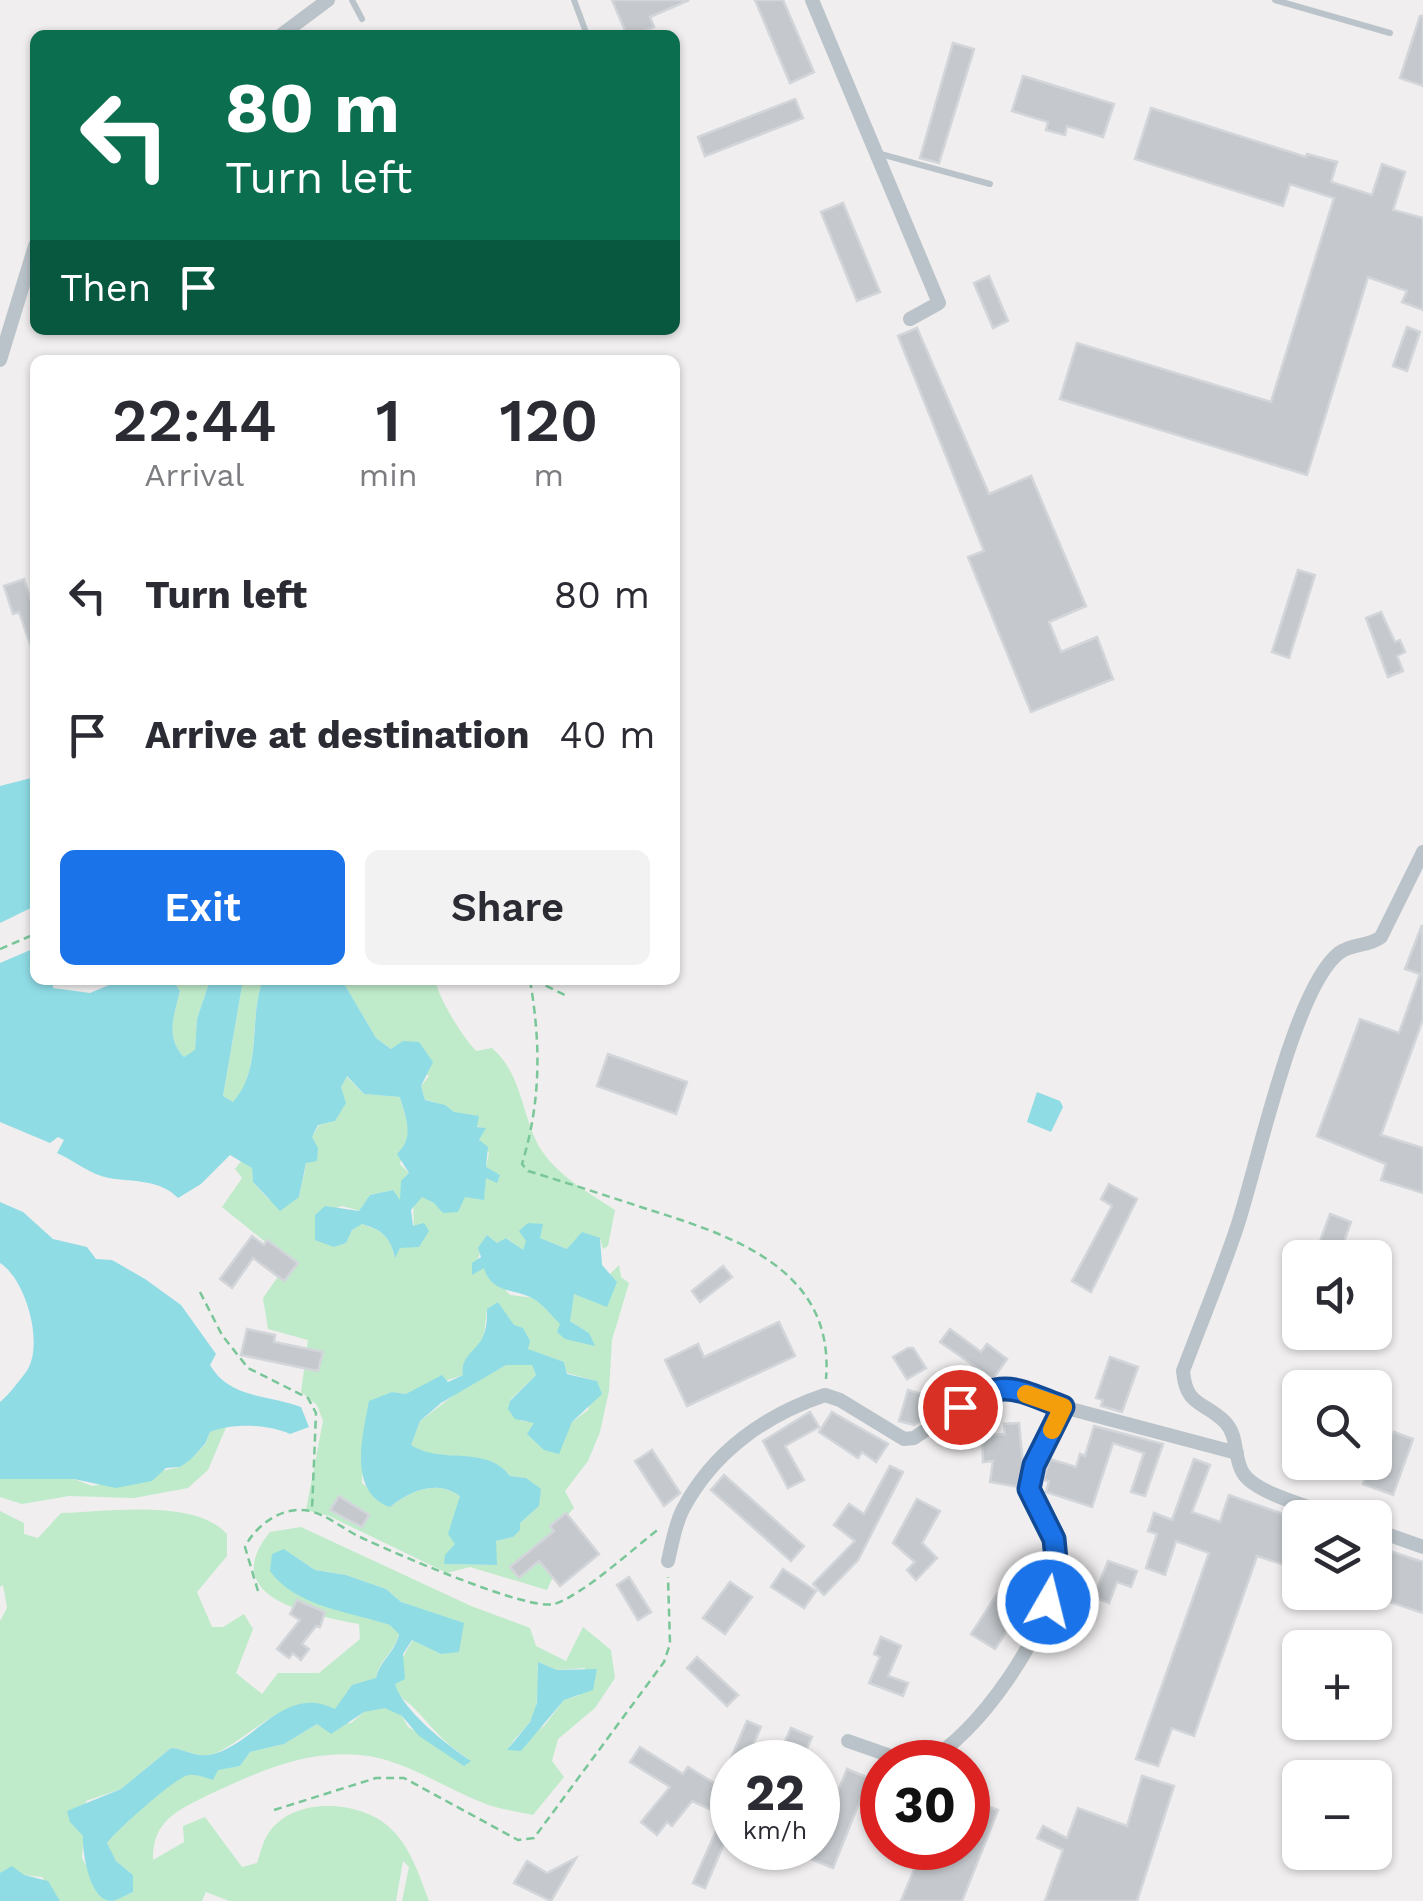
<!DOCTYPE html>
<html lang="en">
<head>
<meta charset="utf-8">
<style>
	:root { --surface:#fff; --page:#f2f2f3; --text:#2b2b33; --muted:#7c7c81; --accent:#1a73e8 }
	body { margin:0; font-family:"Work Sans",sans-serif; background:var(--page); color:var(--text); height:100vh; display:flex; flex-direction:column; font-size:38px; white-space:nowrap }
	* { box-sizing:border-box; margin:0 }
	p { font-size:32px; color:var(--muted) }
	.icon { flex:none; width:55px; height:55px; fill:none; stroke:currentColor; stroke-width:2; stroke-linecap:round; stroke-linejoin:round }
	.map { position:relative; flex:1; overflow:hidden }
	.side { position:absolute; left:30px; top:355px; width:650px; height:630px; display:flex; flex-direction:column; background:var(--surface); border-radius:15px; box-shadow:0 2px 8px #0004 }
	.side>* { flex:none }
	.guide { position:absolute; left:30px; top:30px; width:650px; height:305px; border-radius:15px; box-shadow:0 2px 8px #0004; background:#0b6e4f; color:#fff; overflow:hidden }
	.controls { position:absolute; left:1282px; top:1240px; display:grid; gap:20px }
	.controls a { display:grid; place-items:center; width:110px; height:110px; border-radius:15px; background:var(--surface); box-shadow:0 2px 8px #0004; font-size:50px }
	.speed { position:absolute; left:710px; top:1740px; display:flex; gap:20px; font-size:50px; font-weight:700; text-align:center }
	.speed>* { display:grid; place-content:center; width:130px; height:130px; border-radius:50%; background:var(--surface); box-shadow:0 2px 8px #0004; line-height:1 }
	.speed small { font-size:25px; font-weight:400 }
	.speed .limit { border:15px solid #d22; background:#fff; color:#111 }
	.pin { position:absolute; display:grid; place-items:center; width:85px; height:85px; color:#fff; margin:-42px; border:5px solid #fff; border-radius:50%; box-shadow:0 2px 10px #0007 }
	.me { position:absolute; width:110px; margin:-55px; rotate:8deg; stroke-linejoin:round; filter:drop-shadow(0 0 8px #0008) }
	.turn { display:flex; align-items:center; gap:35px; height:210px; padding:0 30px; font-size:45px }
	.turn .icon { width:130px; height:130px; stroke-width:2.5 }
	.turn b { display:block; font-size:70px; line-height:85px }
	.then { display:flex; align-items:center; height:95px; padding:0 30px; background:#0003; gap:20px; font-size:38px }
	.eta { display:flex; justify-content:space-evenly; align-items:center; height:170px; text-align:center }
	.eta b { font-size:60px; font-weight:600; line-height:70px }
	.button { display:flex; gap:20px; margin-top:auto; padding:20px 30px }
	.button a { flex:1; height:115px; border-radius:15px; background:var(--accent); color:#fff; font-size:40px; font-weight:600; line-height:115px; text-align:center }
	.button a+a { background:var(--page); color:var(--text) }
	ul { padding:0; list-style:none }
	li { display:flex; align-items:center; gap:30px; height:140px; padding:0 30px }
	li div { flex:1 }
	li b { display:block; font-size:38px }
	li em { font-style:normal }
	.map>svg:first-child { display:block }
</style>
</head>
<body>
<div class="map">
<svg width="1423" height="1901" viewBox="0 0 1423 1901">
	<rect width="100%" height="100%" fill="#f0eeee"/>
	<g fill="#bfebcb" fill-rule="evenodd">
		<path d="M166 980H210L197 1019 195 1051 184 1057C165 1037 174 1016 180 991L174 982Z"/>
		<path d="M243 980H263C248 1020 262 1068 234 1103L223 1096Z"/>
		<path d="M342 980H435C439 999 462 1036 476 1051L492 1048C524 1076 521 1118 542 1151 558 1176 591 1194 615 1210L608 1246 603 1249 600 1238 576 1243 567 1249 540 1238 527 1241 523 1251 507 1238 497 1243 487 1235 472 1274 484 1267 510 1295 535 1298 561 1324 589 1333 569 1320 573 1294 587 1297 619 1265 621 1277 629 1283 612 1340 609 1391 600 1432 588 1461 565 1491 574 1508 560 1523 567 1546 547 1590 470 1567 447 1573 329 1516 306 1510 323 1421 317 1405 301 1392 308 1340 268 1329 263 1298 289 1261 222 1207 242 1178 235 1169 242 1160 252 1168 253 1182 269 1200 299 1197 312 1137 319 1125 335 1121 345 1103 341 1087 346 1076 364 1094 400 1097 409 1130 400 1164 409 1173 400 1201 393 1190 370 1195 360 1211 342 1206 315 1215 317 1227 334 1247 346 1243 352 1230 361 1224C381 1230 390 1235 394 1256 400 1248 411 1236 413 1227 416 1212 408 1208 422 1196L434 1203 465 1197 486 1167 489 1153 479 1140 485 1128C464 1126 450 1103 425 1100L421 1086 429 1076 376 1038ZM498 1302 527 1349 564 1362 567 1373 597 1381 588 1410 572 1422 564 1438 535 1422 521 1421 510 1400 536 1375 532 1365H506L462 1389 420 1421 410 1446C440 1464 487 1446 510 1476L526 1478 539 1506 520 1523 513 1537 496 1541V1565L445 1564 455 1544 460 1496C435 1479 411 1491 390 1507L362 1483 363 1434 392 1392 406 1394 463 1375 484 1335 487 1309Z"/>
		<path d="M227 1425 208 1470 188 1488 134 1498 69 1496 22 1504 0 1497V1479H74L92 1486 180 1467 205 1445 210 1432Z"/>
		<path d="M0 1511 24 1523V1534L38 1538 61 1513C107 1512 194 1498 227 1534V1556L197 1592 212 1627H223L244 1614 253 1629 236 1673 262 1694 278 1673H319L360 1639 359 1624C311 1615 216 1598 270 1532L301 1527 471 1606 530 1628 536 1646 566 1661 583 1627 611 1650 615 1678 595 1708 558 1739 552 1761 564 1777 533 1815C516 1811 497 1809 481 1802 443 1787 401 1758 360 1755 303 1750 256 1773 206 1796 176 1811 152 1822 153 1860L184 1842 183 1826 205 1817 242 1867 257 1863C260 1854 263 1841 268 1834 292 1796 358 1800 388 1826 410 1845 419 1875 429 1901H402L409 1867 403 1861 396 1901H229L206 1892 202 1901H60L42 1877 0 1873V1621L7 1608 3 1585 0 1587ZM284 1549 315 1570 346 1575 386 1589 401 1602 421 1609 441 1654 413 1640C405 1651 397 1669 395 1683 394 1696 405 1699 413 1707 436 1731 440 1740 470 1760L408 1727 402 1716 385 1707 364 1712 351 1723 317 1724 284 1744 250 1752 240 1766C220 1769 194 1770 177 1779 165 1786 115 1832 106 1844L116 1861 133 1875V1892L111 1901 105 1899 82 1858 86 1801 121 1789 171 1748C187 1749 199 1760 216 1753 252 1737 292 1686 335 1710L376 1678C379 1660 395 1652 399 1633L390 1625 290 1590ZM538 1662 557 1670 585 1668 580 1695 564 1700 544 1726 508 1750C513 1738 522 1733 529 1723 541 1706 537 1681 538 1662Z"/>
	</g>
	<g fill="#8fdce5">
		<path d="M35 777V906L0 923V786Z"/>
		<path d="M35 948V980H53V988L90 993 121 980 174 982 180 991C174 1016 165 1037 184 1057L195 1050 197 1019 210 980H243L223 1096 233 1102C263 1069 248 1019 263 980H342L376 1038 391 1049 403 1041 419 1042 433 1062 421 1086 425 1100 445 1105 454 1112 479 1116 477 1127 486 1128 479 1140 488 1147 486 1167 500 1175 497 1183 486 1178 484 1200 465 1197 458 1212 443 1213 434 1203 422 1197 411 1210 413 1226 424 1223 429 1231 419 1247 400 1248 395 1258C390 1236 382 1230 362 1224L352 1230 346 1243 334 1247 315 1240V1215L325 1206 359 1211 370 1195 393 1190 400 1200 401 1181 409 1173 397 1154C415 1136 406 1120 400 1097L364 1094 347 1076 341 1087 346 1103 335 1121 318 1125 312 1137 318 1148 317 1161 306 1163 299 1197 280 1211 253 1182 252 1168 230 1155 201 1184 178 1198C160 1179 133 1182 109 1178 90 1175 74 1160 57 1153L64 1140 58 1137 50 1143 0 1122V963Z"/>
		<path d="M1037 1092 1060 1101 1063 1107 1051 1132 1027 1122Z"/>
		<path d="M0 1202 23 1212 53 1239 87 1247 96 1259 112 1260 145 1279 181 1305 216 1354 210 1365C230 1399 267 1394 301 1407L309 1427 290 1434C269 1424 232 1423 210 1432L205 1444 190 1460 180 1467 166 1468 152 1481 116 1488 74 1479H0V1402C8 1396 19 1381 26 1372 45 1346 26 1279 0 1263Z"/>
		<path d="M528 1223 543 1224 540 1238 567 1249 582 1232 600 1238 602 1265 617 1282 607 1307 574 1294 570 1321 589 1333 595 1346 565 1339 557 1332 560 1324C553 1317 545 1307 537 1301 518 1287 492 1296 484 1268L472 1275V1263L481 1257 478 1248 487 1235 497 1243 506 1238 523 1250 526 1241 519 1231Z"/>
		<path d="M498 1302 514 1325 523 1328 530 1341 528 1349 564 1362 567 1374 597 1381 602 1394 572 1422 559 1454 544 1450 527 1434 534 1423 515 1419 508 1409 510 1401 536 1375 532 1365H506L441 1403 420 1421 411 1445C441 1465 486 1444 510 1476L526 1478 541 1489 539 1506 520 1523V1530L513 1537 496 1541 497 1565 444 1564 445 1555 455 1544 448 1534 460 1496C436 1479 410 1491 390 1507 348 1492 362 1438 369 1401L392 1392 406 1394 442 1375 448 1382 463 1375C460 1355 478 1351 484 1334 487 1326 487 1317 487 1309Z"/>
		<path d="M284 1549 315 1570 346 1575 386 1589 401 1602 464 1623 459 1652 441 1654 412 1640 403 1654 405 1679 395 1684C403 1711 447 1745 471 1761L464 1766 419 1736 402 1716 385 1708 364 1712 331 1734 317 1724 284 1744 250 1752 240 1766 218 1770 213 1780C206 1778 197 1774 189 1775 175 1777 117 1830 107 1843L116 1861 133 1875V1892C128 1894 116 1901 110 1901 89 1899 82 1851 83 1836L70 1822 67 1811 121 1789 171 1748C185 1749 194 1757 209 1755 255 1746 283 1683 335 1709L352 1685 376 1678C380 1660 395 1653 399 1634L390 1625C352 1612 295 1607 270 1571L272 1554Z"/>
		<path d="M538 1662 557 1670 597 1669 593 1690 564 1700 521 1751 507 1750 530 1722 537 1703Z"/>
		<path d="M12 1866 24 1875 48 1881 60 1901H0V1873Z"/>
	</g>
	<g fill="#c5c9cd" stroke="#d2d5d9" stroke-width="2.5">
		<path d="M612 0H689L650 17 654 27 634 35H627Z"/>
		<path d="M755 0H783L814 72 790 83Z"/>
		<path d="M1420 16H1423V86L1400 78Z"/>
		<path d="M953 43 974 49 939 163 920 158Z"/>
		<path d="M1023 76 1114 104 1103 137 1067 126 1065 135 1046 130 1048 122 1012 111Z"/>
		<path d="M795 99 803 118 705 156 698 137Z"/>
		<path d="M1151 108 1306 157 1307 154 1337 162 1331 182 1372 195 1382 164 1405 172 1393 210 1423 218V310L1402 302 1407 291 1368 277 1307 475 1060 399 1077 343 1271 402 1334 198 1290 184 1283 206 1135 159Z"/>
		<path d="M843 203 880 292 857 301 821 212Z"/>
		<path d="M989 276 1008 321 993 328 974 283Z"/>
		<path d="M1407 327 1420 332 1407 371 1393 366Z"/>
		<path d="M917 328 989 494 1031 476 1086 606 1049 622 1061 652 1097 637 1113 679 1031 712 968 557 984 551 898 336Z"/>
		<path d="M1298 570 1315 575 1289 658 1272 652Z"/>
		<path d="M24 579 35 612 33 652 19 612 13 614 4 586Z"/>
		<path d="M1381 612 1395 642 1400 640 1405 652 1397 656 1403 671 1388 677 1366 618Z"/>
		<path d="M1422 925 1423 1019 1381 1135 1423 1148V1193L1381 1180 1386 1164 1317 1136 1360 1019 1399 1033 1420 974 1405 969Z"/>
		<path d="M608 1054 687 1082 676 1114 597 1086Z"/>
		<path d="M1109 1184 1137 1199 1091 1292 1072 1281 1112 1206 1101 1199Z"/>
		<path d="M1330 1214 1351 1222 1338 1258H1314Z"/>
		<path d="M252 1236 264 1245 267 1240 298 1263 284 1281 253 1258 232 1288 220 1279Z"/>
		<path d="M723 1266 732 1277 700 1302 692 1291Z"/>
		<path d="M779 1322 795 1356 687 1406 665 1360 698 1344 704 1357Z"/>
		<path d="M247 1329 275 1335 274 1342 323 1352 318 1371 241 1355Z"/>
		<path d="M950 1329 981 1352 987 1344 1007 1359 993 1379 940 1342Z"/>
		<path d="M908 1348H913L926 1368 907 1379 893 1357Z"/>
		<path d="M1110 1357 1138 1367 1122 1412 1101 1406 1103 1400 1096 1398Z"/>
		<path d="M908 1390 929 1396 922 1420 914 1425 899 1421Z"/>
		<path d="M810 1412 819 1427 785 1446 804 1480 788 1488 763 1441Z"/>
		<path d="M832 1412 888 1444 876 1462 862 1452 858 1458 819 1432Z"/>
		<path d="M1019 1423 1023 1465 1020 1487 990 1482 993 1461 983 1462 982 1435 1005 1434 1004 1424Z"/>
		<path d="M1094 1426 1163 1444 1145 1496 1131 1492 1144 1453 1113 1443 1092 1507 1046 1492 1049 1481 1043 1480 1050 1459 1076 1467 1080 1454 1085 1456Z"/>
		<path d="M1394 1432 1413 1439 1393 1495 1363 1484 1368 1471 1378 1475Z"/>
		<path d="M652 1450 680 1493 664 1506 635 1461Z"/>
		<path d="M1194 1459 1210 1465 1192 1512 1220 1522 1229 1495 1300 1520V1570L1257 1556 1194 1736 1172 1728 1158 1766 1136 1759 1209 1553 1176 1541 1165 1575 1146 1568 1157 1534 1148 1531 1154 1513 1172 1520Z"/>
		<path d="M890 1466 903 1472 858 1560 824 1595 813 1584 855 1541 834 1525 849 1504 864 1514Z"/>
		<path d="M724 1475 804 1546 791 1561 711 1490Z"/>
		<path d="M339 1496 369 1515 362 1527 330 1510Z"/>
		<path d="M917 1499 940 1511 922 1543 937 1558 916 1580 907 1570 915 1562 893 1543Z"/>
		<path d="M566 1513 599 1554 560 1586 539 1561 519 1578 510 1567 554 1531 550 1526Z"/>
		<path d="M1375 1546 1423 1562V1613L1375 1597Z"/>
		<path d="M1108 1561 1137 1571 1131 1587 1117 1582 1109 1603 1094 1597Z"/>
		<path d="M783 1569 816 1591 804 1608 771 1587Z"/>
		<path d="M629 1577 651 1612 638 1620 617 1585Z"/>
		<path d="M730 1582 752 1597 725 1634 703 1618Z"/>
		<path d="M997 1594 1021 1609 995 1649 971 1634Z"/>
		<path d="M297 1600 325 1612 320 1627 316 1626 302 1644 309 1649 301 1660 293 1653 289 1658 277 1649 300 1620 290 1614Z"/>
		<path d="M881 1637 901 1646 888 1676 908 1683 903 1696 869 1683 880 1657 874 1654Z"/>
		<path d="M697 1657 738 1695 727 1706 687 1668Z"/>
		<path d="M747 1721 761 1727 745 1762H732V1825L705 1888 693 1883 723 1815 692 1801 672 1826 667 1822 657 1835 641 1822 670 1787 630 1762 640 1747 683 1774 688 1767 719 1786Z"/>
		<path d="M791 1728 812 1737 801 1762H776Z"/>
		<path d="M847 1769 869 1778 833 1868 811 1859 825 1825 818 1822V1799L832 1806Z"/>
		<path d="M1142 1776 1174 1786 1137 1901H1045L1063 1850 1037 1838 1043 1826 1067 1838 1078 1808 1127 1826Z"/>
		<path d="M976 1802 998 1810 962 1901H901L923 1848H968V1810L973 1812Z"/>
		<path d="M576 1858 551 1901 514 1883 527 1861 547 1873Z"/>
	</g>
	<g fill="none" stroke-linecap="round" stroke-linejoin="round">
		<g stroke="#79c699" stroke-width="2.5" stroke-dasharray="8 5" stroke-linecap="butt">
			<path d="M0 949 35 934"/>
			<path d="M530 980C541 1045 541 1101 522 1164L528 1171C568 1183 607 1196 647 1209 732 1236 835 1268 826 1379"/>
			<path d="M534 980 569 997"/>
			<path d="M200 1292 222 1335 248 1368 308 1398 316 1413 312 1510"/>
			<path d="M258 1591 245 1547C256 1524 286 1503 313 1512 330 1517 345 1530 360 1537 392 1552 527 1611 554 1604 582 1596 635 1547 660 1528"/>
			<path d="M274 1810 376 1778H404L518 1840 534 1838 664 1662 670 1644 668 1577"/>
		</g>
		<g stroke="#bac3c9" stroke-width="6">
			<path d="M352 0 362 19"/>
			<path d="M574 0 587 35"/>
			<path d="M1275 0 1390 33"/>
			<path d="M877 153 990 184"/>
		</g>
		<g stroke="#bac3c9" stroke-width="14">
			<path d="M812 0 939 303 910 319"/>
			<path d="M281 35 328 0"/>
			<path d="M0 360 35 246"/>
			<path d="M1341 1518C1318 1509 1255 1494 1243 1473 1233 1457 1239 1437 1225 1422 1204 1401 1186 1407 1183 1371 1201 1323 1221 1275 1237 1227 1257 1167 1294 988 1339 953 1352 943 1368 947 1381 937L1423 852"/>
			<path d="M1375 1530 1423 1547"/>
			<path d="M668 1561C672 1544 675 1524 683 1509 713 1452 765 1415 825 1395L840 1400 904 1439 914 1438 984 1391 1009 1387 1063 1407 1237 1453"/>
			<path d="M848 1741 908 1762"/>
			<path d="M925 1762C978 1736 1049 1631 1057 1571 1061 1535 1029 1508 1030 1485 1032 1458 1051 1430 1063 1407"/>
		</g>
	</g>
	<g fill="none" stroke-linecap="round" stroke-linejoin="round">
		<defs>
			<path id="route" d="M960 1407C1003 1377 1018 1390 1063 1407L1034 1465 1029 1489 1054 1539 1057 1570 1048 1602"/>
		</defs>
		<use href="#route" stroke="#114b97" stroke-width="25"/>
		<use href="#route" stroke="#1a73e8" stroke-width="18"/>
		<path stroke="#f59e0b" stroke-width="18" d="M1026 1394 1063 1407 1052 1430"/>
	</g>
</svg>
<div class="controls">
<a><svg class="icon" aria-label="sound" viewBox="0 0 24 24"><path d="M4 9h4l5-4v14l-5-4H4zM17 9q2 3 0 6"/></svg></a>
<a><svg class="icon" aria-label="search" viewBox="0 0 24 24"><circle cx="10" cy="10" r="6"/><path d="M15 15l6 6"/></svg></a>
<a><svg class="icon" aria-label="layers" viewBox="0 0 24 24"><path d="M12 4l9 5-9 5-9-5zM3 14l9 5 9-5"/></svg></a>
<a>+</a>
<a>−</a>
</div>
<div class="speed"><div>22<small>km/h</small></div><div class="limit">30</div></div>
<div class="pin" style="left:960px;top:1407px;background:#d93025"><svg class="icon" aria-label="arrive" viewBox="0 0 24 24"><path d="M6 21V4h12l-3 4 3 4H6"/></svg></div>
<svg class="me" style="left:1048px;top:1602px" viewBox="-20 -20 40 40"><circle r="17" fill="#1a73e8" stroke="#fff" stroke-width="3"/><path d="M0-11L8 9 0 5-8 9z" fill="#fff"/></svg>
<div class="guide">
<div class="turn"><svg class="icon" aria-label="left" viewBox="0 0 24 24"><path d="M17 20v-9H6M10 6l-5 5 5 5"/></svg><div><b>80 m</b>Turn left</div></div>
<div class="then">Then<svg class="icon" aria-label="arrive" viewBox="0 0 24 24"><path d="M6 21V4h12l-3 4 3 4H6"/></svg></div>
</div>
<section class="side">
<div class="eta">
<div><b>22:44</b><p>Arrival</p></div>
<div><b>1</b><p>min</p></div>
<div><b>120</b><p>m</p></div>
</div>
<ul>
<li><svg class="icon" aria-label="left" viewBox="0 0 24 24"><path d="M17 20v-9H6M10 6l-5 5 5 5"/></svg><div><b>Turn left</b></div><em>80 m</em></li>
<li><svg class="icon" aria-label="arrive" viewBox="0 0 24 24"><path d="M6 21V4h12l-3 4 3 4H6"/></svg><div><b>Arrive at destination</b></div><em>40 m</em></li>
</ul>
<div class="button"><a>Exit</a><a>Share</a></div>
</section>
</div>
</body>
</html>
